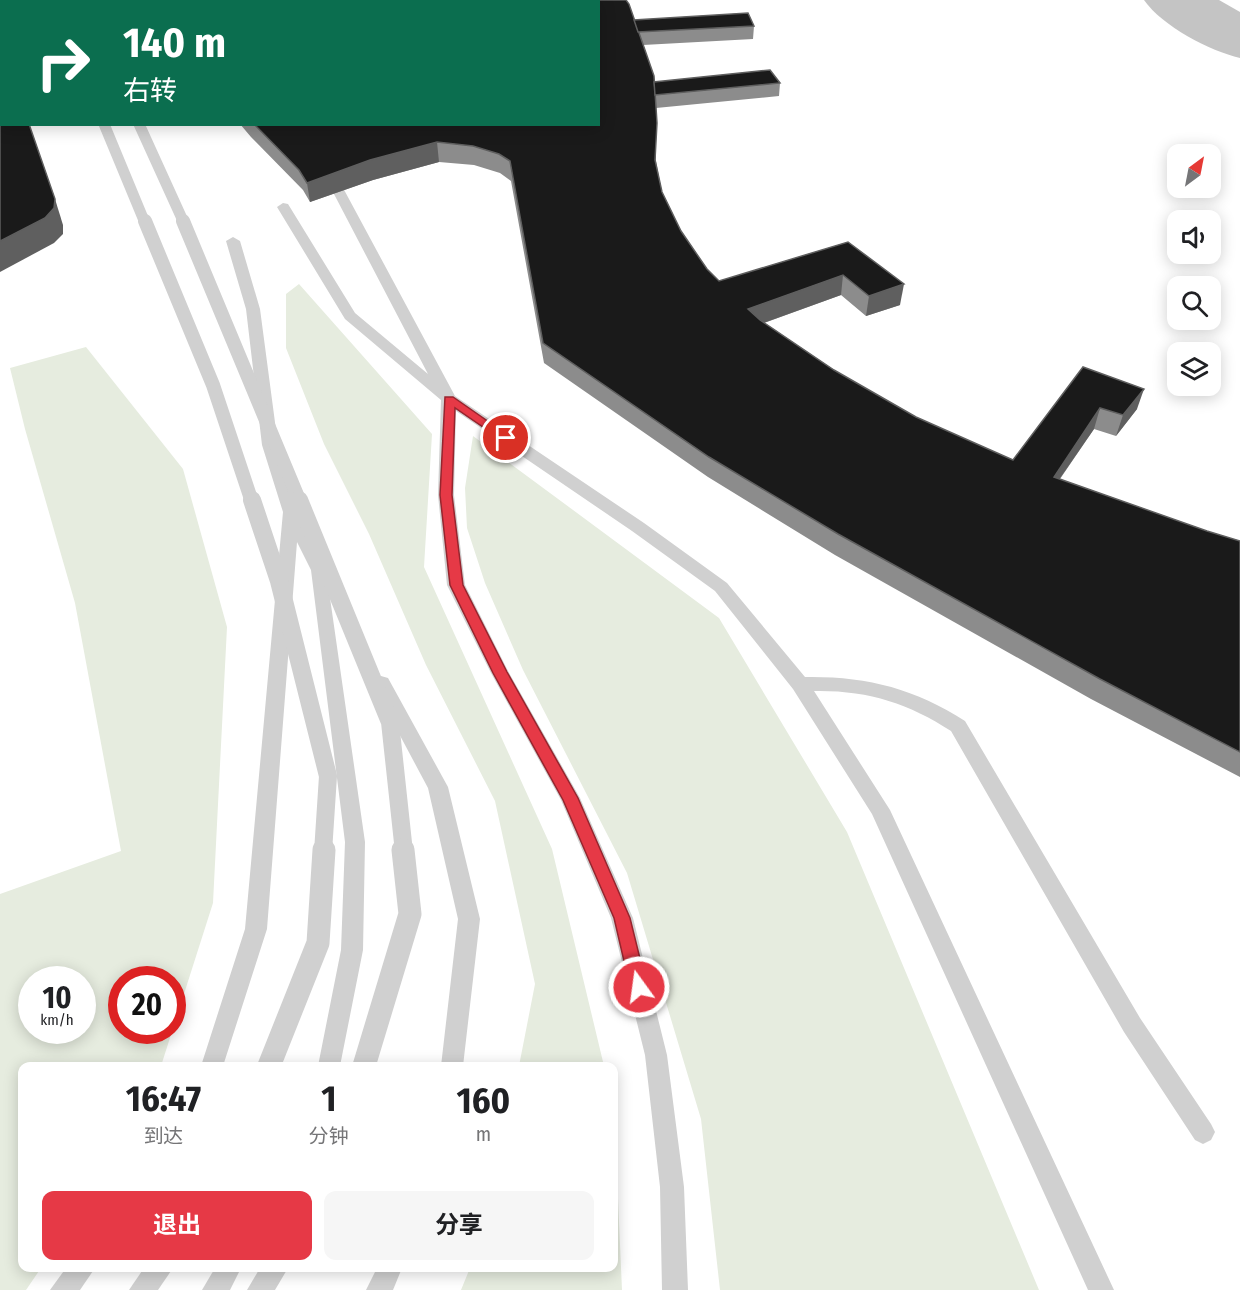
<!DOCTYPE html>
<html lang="zh">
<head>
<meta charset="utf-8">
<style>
	:root { --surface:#fff; --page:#f6f6f6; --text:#202124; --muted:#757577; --accent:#e63946 }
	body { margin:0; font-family:"Fira Sans Condensed","Noto Sans SC",sans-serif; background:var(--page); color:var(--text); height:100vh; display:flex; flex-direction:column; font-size:22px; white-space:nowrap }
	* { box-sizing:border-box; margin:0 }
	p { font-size:20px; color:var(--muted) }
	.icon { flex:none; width:33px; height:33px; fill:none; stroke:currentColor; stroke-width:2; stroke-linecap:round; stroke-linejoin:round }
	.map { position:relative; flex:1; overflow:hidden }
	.sheet { position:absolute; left:18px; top:1062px; width:600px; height:210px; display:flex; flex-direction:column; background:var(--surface); border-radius:12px; box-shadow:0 3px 15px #0003 }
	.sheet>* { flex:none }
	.banner { position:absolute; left:0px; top:0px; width:600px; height:126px; box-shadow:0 3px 15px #0003; background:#0b6e4f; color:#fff; overflow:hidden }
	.needle { width:39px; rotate:32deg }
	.controls { position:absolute; left:1167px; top:144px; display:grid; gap:12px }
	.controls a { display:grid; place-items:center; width:54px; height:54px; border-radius:12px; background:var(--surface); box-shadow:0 3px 15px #0003; font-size:30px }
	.speed { position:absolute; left:18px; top:966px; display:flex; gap:12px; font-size:30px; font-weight:700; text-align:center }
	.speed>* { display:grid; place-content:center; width:78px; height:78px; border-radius:50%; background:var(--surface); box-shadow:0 3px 15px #0003; line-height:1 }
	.speed small { font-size:15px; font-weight:400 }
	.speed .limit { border:9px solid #d22; background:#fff; color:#111 }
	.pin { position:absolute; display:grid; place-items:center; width:51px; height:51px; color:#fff; margin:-26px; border:3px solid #fff; border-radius:50%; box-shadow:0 2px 6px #0007 }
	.me { position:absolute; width:66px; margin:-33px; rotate:346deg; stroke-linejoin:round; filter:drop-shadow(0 0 4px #0008) }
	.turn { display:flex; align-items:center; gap:21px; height:126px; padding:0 24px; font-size:27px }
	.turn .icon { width:78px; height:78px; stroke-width:2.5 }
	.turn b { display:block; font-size:42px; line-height:51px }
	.eta { display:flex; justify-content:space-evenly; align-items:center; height:102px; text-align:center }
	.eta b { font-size:36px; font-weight:700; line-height:42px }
	.action { display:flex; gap:12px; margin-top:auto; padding:12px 24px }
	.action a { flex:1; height:69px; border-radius:12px; background:var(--accent); color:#fff; font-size:24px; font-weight:700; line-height:69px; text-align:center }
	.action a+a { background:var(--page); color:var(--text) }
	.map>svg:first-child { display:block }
</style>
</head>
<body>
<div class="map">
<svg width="1240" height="1290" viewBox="0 0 1240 1290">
	<rect width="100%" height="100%" fill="#fff"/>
	<g fill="#e6ecdf" fill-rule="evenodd">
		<path d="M299 284 432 434 424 567 552 849 604 1066H519L535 984 495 801 426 665 369 534 324 444 286 348V294Z"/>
		<path d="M86 347 183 469 227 627 213 903 161 1066H22V1268H41L26 1290H0V894L121 851 75 603 25 429 10 368ZM32 980H82V1030H32ZM122 980H172V1030H122Z"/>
		<path d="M473 436 719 618 847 832 1039 1290H720L701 1119 627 873 523 670 485 583 467 528 465 488Z"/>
		<path d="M614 1106 622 1290H461L470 1268H614Z"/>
	</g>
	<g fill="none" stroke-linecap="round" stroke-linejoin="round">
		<path fill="#c4c4c4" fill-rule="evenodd" d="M1144 0H1219L1240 12V58C1210 51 1162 26 1144 0Z"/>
		<g fill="#d0d0d0" fill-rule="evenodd">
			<path d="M47 0H57L58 2H48Z"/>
			<path d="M76 0H86L87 2H77Z"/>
			<path d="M329 169 335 173 455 396 644 523 727 583 805 677C865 676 914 688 965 721L1140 1018 1211 1124 1215 1132 1211 1140 1203 1144 1195 1140 1124 1032 951 731C908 703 867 690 814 691L890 810 1114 1290H1088L872 814 793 689 715 591 632 531 456 411 454 495 465 585 508 671 580 798 633 918 667 1055 684 1187 688 1290H662L660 1187 645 1055 611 918 561 800 491 673 447 585 438 495 441 400 345 319 277 207 283 203 288 204 355 313 428 374 323 173Z"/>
			<path d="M233 237 240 241 260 309 278 445 299 513 336 585 329 591 365 842 363 950 340 1066H318L341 950 345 842 311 570 297 542 267 929 223 1066H201L245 929 283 512 262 445 246 309 226 241Z"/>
			<path d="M381 676 388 678 448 787 480 919 463 1066H441L458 919 428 788 372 683 374 678Z"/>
			<path d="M66 1268H95L80 1290H50Z"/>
			<path d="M144 1268H173L158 1290H129Z"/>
			<path d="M215 1268H241L230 1290H202Z"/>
			<path d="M260 1268H288L275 1290H247Z"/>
			<path d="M377 1268H402L393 1290H366Z"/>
		</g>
		<g stroke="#d0d0d0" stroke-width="11">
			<path d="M104 124 145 223"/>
			<path d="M139 124 184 223"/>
		</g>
		<g stroke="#d0d0d0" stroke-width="14">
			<path d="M145 221 213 385 252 502"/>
			<path d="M183 221 300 502"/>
		</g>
		<g stroke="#d0d0d0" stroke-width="18">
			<path d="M252 500 279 581 328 776 323 852"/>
			<path d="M299 500 390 722 404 852"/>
		</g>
		<g stroke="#d0d0d0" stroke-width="23">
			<path d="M269 1066 318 943 324 850"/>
			<path d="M364 1066 410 914 403 850"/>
		</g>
	</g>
	<path fill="#8c8c8c" d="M151 0H626L634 20 754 26 753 39 643 45 654 82 780 83 779 96 656 108V161L662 192 681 231 707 269 719 281 848 242 900 305 866 316 841 295 764 323 834 370 916 417 1013 460 1083 367 1137 409 1116 436 1094 429 1060 479 1207 531 1240 541V777L1091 699 835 555 708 477 544 363 511 181 500 173 474 165 439 162 373 180 310 202 303 190 251 137 240 124H598V2H152Z"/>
	<g fill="#5f5f5f">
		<path d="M437 142 439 162 373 180 310 202 307 183 370 160Z"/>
		<path d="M55 199 63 225V234L54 243 0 272V241Z"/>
		<path d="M843 275 841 295 747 329 748 309Z"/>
		<path d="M904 284 900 305 866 316 869 296Z"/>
		<path d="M1144 389 1137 409 1116 436 1123 415Z"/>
		<path d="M1100 408 1094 429 1047 497 1054 477Z"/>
	</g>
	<g fill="#1a1a1a" stroke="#5f5f5f" stroke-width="1.5">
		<path d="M158 0H626L629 4 654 76 657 123 655 160 662 192 681 231 707 269 719 281 848 242 904 284 869 296 843 275 748 309 760 320 834 370 916 417 1013 460 1083 367 1144 389 1123 415 1100 408 1054 477 1207 531 1240 541V752L1100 679 838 534 709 457 543 343 510 161 499 154 473 146 437 142 370 160 307 183 299 170 254 124H598V2H159Z"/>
		<path d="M748 13 754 26 638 32 634 20Z"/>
		<path d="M0 43 2 47V124H29L55 199 54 208 45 218 0 241Z"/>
		<path d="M770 70 780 83 655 95 654 82Z"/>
	</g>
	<path fill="#e63946" stroke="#96252e" stroke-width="1.5" d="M445 397H453L512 438 506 441 502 440 455 408 452 495 463 585 507 672 578 798 630 918 647 987 645 992 639 994 633 992 630 987 614 918 563 800 493 673 450 585 440 495Z"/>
</svg>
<div class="controls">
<a><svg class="needle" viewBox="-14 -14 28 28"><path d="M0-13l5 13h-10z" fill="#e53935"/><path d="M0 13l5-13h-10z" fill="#757577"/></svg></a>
<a><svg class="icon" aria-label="sound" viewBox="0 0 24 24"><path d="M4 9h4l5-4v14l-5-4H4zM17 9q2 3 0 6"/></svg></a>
<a><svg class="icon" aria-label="search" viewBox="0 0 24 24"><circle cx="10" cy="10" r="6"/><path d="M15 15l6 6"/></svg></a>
<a><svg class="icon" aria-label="layers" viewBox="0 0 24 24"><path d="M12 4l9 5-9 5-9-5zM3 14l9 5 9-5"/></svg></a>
</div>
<div class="speed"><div>10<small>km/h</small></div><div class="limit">20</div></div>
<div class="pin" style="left:506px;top:438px;background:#d93025"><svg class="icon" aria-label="arrive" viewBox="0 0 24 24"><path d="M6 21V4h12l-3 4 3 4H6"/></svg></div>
<svg class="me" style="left:639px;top:987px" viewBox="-20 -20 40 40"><circle r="17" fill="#e63946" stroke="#fff" stroke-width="3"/><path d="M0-11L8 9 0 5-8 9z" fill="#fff"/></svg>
<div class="banner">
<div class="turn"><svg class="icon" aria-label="right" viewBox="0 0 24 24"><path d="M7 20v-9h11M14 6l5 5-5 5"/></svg><div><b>140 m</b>右转</div></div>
</div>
<section class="sheet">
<div class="eta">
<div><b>16:47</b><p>到达</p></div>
<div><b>1</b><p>分钟</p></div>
<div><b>160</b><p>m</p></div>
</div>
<div class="action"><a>退出</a><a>分享</a></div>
</section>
</div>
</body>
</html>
